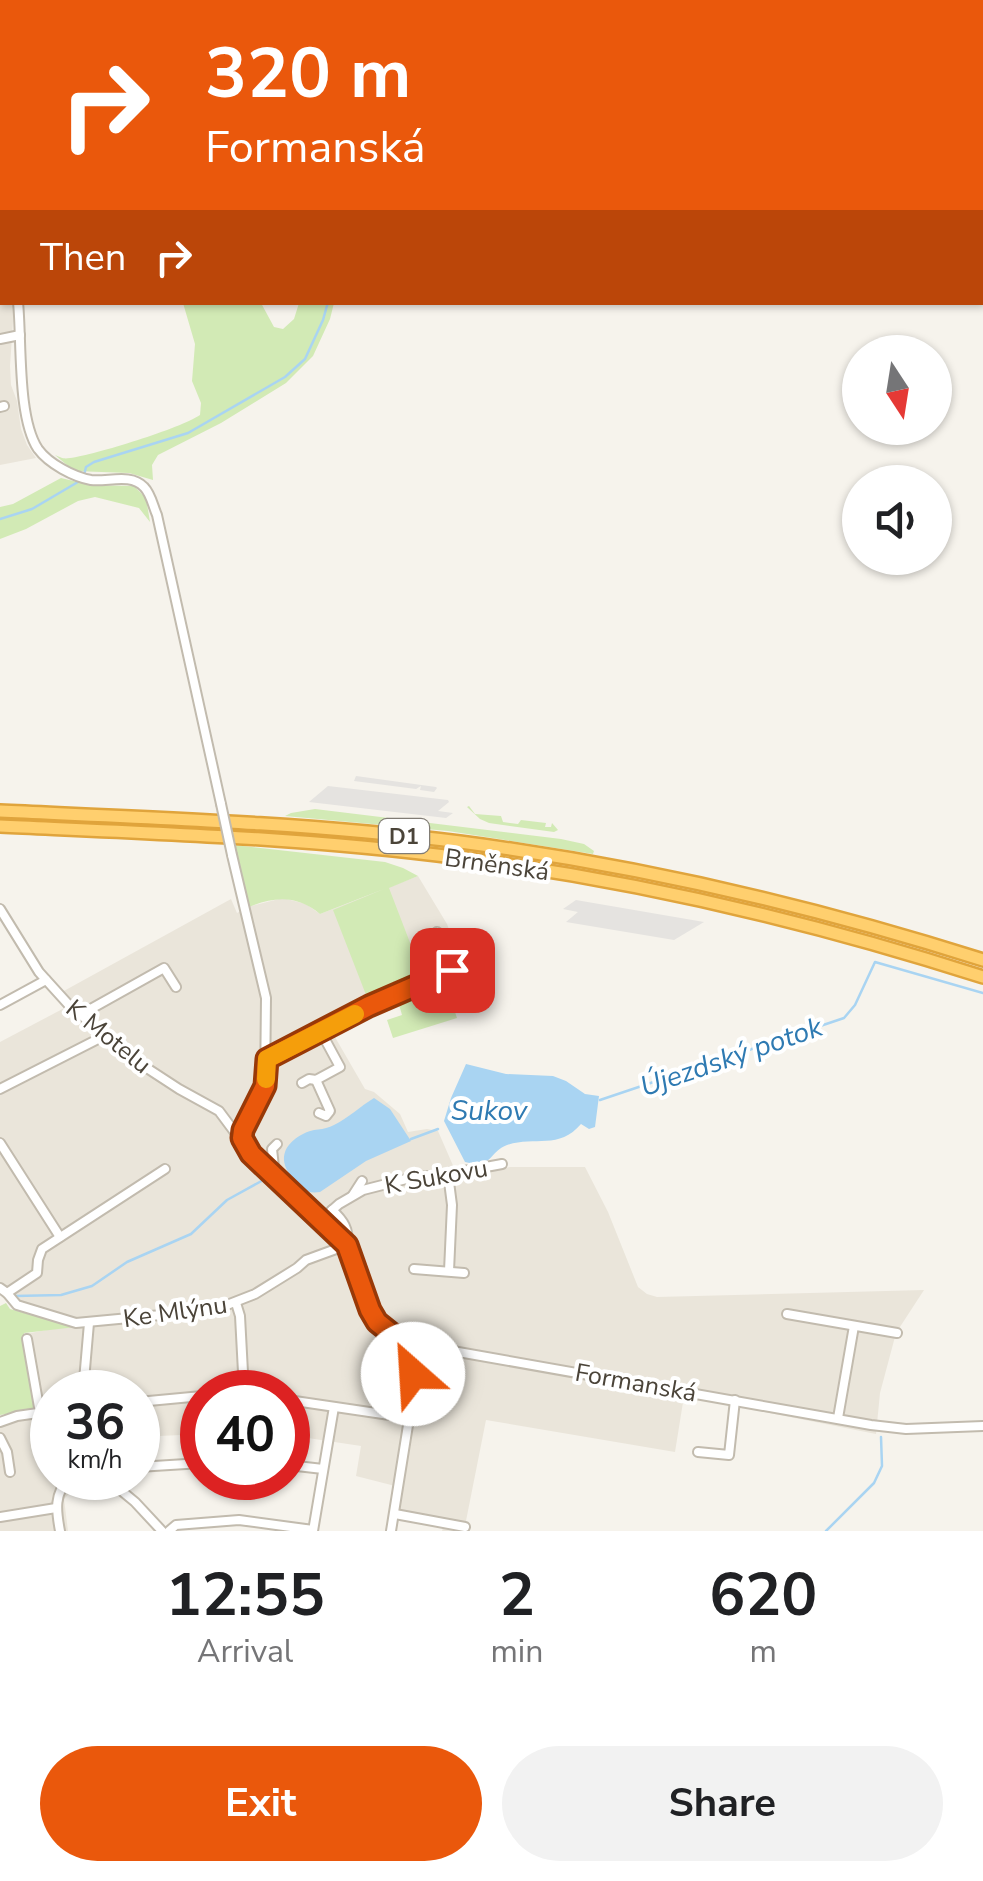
<!DOCTYPE html>
<html lang="en">
<head>
<meta charset="utf-8">
<style>
	:root { --surface:#fff; --page:#f2f2f2; --text:#202124; --muted:#757577; --accent:#ea580c }
	body { margin:0; font-family:"Nunito Sans",sans-serif; background:var(--page); color:var(--text); height:100vh; display:flex; flex-direction:column; font-size:38px; white-space:nowrap }
	* { box-sizing:border-box; margin:0 }
	p { font-size:32px; color:var(--muted) }
	.icon { flex:none; width:55px; height:55px; fill:none; stroke:currentColor; stroke-width:2; stroke-linecap:round; stroke-linejoin:round }
	.map { position:relative; height:1531px; overflow:hidden }
	.sheet { display:flex; flex-direction:column; background:var(--surface); flex:1 }
	.sheet>* { flex:none }
	.banner { position:absolute; left:0px; top:0px; width:985px; height:305px; box-shadow:0 2px 8px #0004; background:#ea580c; color:#fff; overflow:hidden }
	.needle { width:65px; rotate:168deg }
	.fabs { position:absolute; left:842px; top:335px; display:grid; gap:20px }
	.fabs a { display:grid; place-items:center; width:110px; height:110px; border-radius:50%; background:var(--surface); box-shadow:0 2px 8px #0004; font-size:50px }
	.speed { position:absolute; left:30px; top:1370px; display:flex; gap:20px; font-size:50px; font-weight:700; text-align:center }
	.speed>* { display:grid; place-content:center; width:130px; height:130px; border-radius:50%; background:var(--surface); box-shadow:0 2px 8px #0004; line-height:1 }
	.speed small { font-size:25px; font-weight:400 }
	.speed .limit { border:15px solid #d22; background:#fff; color:#111 }
	.pin { position:absolute; display:grid; place-items:center; width:85px; height:85px; color:#fff; margin:-42px; border-radius:20px; box-shadow:0 5px 15px #0006 }
	.me { position:absolute; width:110px; margin:-55px; rotate:334deg; stroke-linejoin:round; filter:drop-shadow(0 0 8px #0008) }
	.turn { display:flex; align-items:center; gap:35px; height:210px; padding:0 40px; font-size:45px }
	.turn .icon { width:130px; height:130px; stroke-width:2.5 }
	.turn b { display:block; font-size:70px; line-height:85px }
	.then { display:flex; align-items:center; height:95px; padding:0 40px; background:#0003; gap:20px; font-size:38px }
	.eta { display:flex; justify-content:space-evenly; align-items:center; height:170px; text-align:center }
	.eta b { font-size:60px; font-weight:700; line-height:70px }
	.cta { display:flex; gap:20px; margin-top:auto; padding:20px 40px }
	.cta a { flex:1; height:115px; border-radius:60px; background:var(--accent); color:#fff; font-size:40px; font-weight:700; line-height:115px; text-align:center }
	.cta a+a { background:var(--page); color:var(--text) }
	.map>svg:first-child { display:block }
</style>
</head>
<body>
<div class="map">
<svg width="983" height="1531" viewBox="0 0 983 1531">
	<rect width="100%" height="100%" fill="#f6f3ec"/>
	<g fill="#eae5da">
		<path d="M0 266 2 271V302L13 303 14 307 10 366 11 385 17 401 21 429 27 445 36 458 0 465Z"/>
		<path d="M418 876 447 924 462 964 369 1003 328 1025 365 1089 374 1092 400 1114 408 1132 427 1129 438 1131 458 1177 510 1167H585L608 1212 638 1287 647 1294 657 1297 924 1290 896 1333 880 1393 876 1434 684 1396 675 1452 486 1420 464 1531H442L444 1524 395 1514 399 1487 356 1476 361 1446 288 1435V1392H202V1434L138 1437V1392H52V1478H84L64 1499 68 1531H0V1418L37 1413 25 1334 79 1324 26 1309 0 1288V1042L72 1004 62 992 231 899 237 913 251 906 283 898 306 904 320 914Z"/>
	</g>
	<g fill="#d2eab5">
		<path d="M302 0H598L599 2H303Z"/>
		<path d="M183 303H261L274 327 283 329 294 319 299 303H334L330 319 313 356 286 383 221 423 158 455 152 465 153 480 129 473 74 471 55 455C62 458 63 459 70 458 95 455 181 428 200 415L201 403 192 381 195 344Z"/>
		<path d="M61 478 90 485 134 486 146 498 150 522 139 508 95 497 78 501 26 529 0 539V507L13 504Z"/>
		<path d="M469 806 475 814 501 816 503 822 518 824 521 820 546 823 545 827H551L552 823 558 830 554 832 489 823 480 819 467 807Z"/>
		<path d="M315 809 561 839 584 844 594 851 593 854 448 831 285 816 291 813Z"/>
		<path d="M234 845 385 862 403 868 418 876 389 888 414 953 431 947 440 970 368 1000 333 910 384 889 320 914C297 895 274 896 247 908Z"/>
		<path d="M446 985 457 1018 393 1038 387 1020 402 1015 398 1001Z"/>
		<path d="M6 1303 10 1309 76 1327 24 1333 35 1409 0 1415V1306Z"/>
	</g>
	<g fill="#e5e3e0">
		<path d="M356 776 436 787 437 788 434 792 420 790 421 786 416 789 354 781Z"/>
		<path d="M328 786 448 800 449 802 438 811 453 813 446 818 309 802Z"/>
		<path d="M576 900 704 922 674 940 566 922 578 912 563 909Z"/>
	</g>
	<g fill="#a9d4f2">
		<path d="M466 1064 506 1074 553 1076 566 1081 585 1094 599 1096 595 1127 589 1129 581 1124C559 1150 534 1136 507 1145 488 1152 494 1169 465 1162L444 1121 451 1098Z"/>
		<path d="M374 1098 390 1109 411 1141 366 1161 320 1192C307 1194 300 1189 293 1179 278 1161 282 1145 303 1134 312 1128 324 1131 334 1125 348 1118 361 1106 374 1098Z"/>
	</g>
	<g fill="none" stroke-linecap="round" stroke-linejoin="round">
		<g stroke="#a9d4f2" stroke-width="2.5">
			<path d="M887 0 890 2"/>
			<path d="M714 2 719 0"/>
			<path d="M982 74 983 75"/>
			<path d="M0 519 32 509 83 479 86 467 94 462 188 433 285 377 305 359 323 320 328 302"/>
			<path d="M600 1100 844 1018 855 1005 875 962 983 993"/>
			<path d="M411 1139 438 1129"/>
			<path d="M15 1296 61 1295 92 1286 127 1262 191 1234 227 1200 267 1178"/>
			<path d="M826 1531 874 1483 882 1466 881 1437"/>
		</g>
		<defs>
			<g id="minor">
				<path d="M0 256 2 261"/>
				<path d="M18 302C22 341 17 417 38 449 49 464 74 477 91 480 108 482 131 473 144 487 151 494 153 506 157 515L221 804"/>
				<path d="M0 339 20 335"/>
				<path d="M0 407 4 406"/>
				<path d="M232 855 266 998 265 1086 243 1130 242 1138"/>
				<path d="M0 909 39 972 68 1004 133 1059 179 1089 219 1111 251 1154 347 1245 370 1310 377 1322 392 1335 413 1344 871 1425 906 1429 983 1426"/>
				<path d="M0 1005 46 980"/>
				<path d="M80 1015 164 968 176 987"/>
				<path d="M267 1059 369 1006 451 970 437 932"/>
				<path d="M316 1080 330 1111 326 1116 319 1113"/>
				<path d="M302 1083 309 1079 316 1080 340 1067 321 1032"/>
				<path d="M0 1089 104 1036"/>
				<path d="M0 1143 60 1237"/>
				<path d="M448 1174 452 1205 449 1271"/>
				<path d="M275 1176 272 1149 277 1144"/>
				<path d="M353 1195 362 1181"/>
				<path d="M332 1210C343 1220 350 1230 347 1245"/>
				<path d="M321 1220 339 1204 363 1190 410 1178 448 1174 502 1164"/>
				<path d="M414 1269 464 1273"/>
				<path d="M0 1288 7 1293 17 1305 76 1323 214 1310 255 1294 297 1268 306 1260 347 1245"/>
				<path d="M7 1293 37 1273 38 1260 42 1249 165 1169"/>
				<path d="M236 1303 240 1316 244 1391"/>
				<path d="M787 1314 897 1333"/>
				<path d="M27 1339 40 1413"/>
				<path d="M83 1392 89 1323"/>
				<path d="M234 1392H250"/>
				<path d="M288 1400 410 1418"/>
				<path d="M138 1402 202 1396"/>
				<path d="M838 1418 854 1326"/>
				<path d="M0 1422 17 1416 52 1411"/>
				<path d="M0 1438 7 1452 10 1472"/>
				<path d="M698 1452 729 1455 735 1400"/>
				<path d="M288 1465 323 1469"/>
				<path d="M138 1467 202 1463"/>
				<path d="M106 1478 135 1502 162 1531"/>
				<path d="M395 1514 465 1527"/>
				<path d="M0 1517 56 1508"/>
				<path d="M60 1531C56 1510 54 1494 69 1478"/>
				<path d="M169 1531 176 1525 239 1520 313 1530"/>
				<path d="M313 1531 334 1407"/>
				<path d="M391 1531 413 1394V1344"/>
			</g>
			<g id="highway">
				<path d="M0 811C153 818 308 823 460 842 637 865 813 906 983 960"/>
				<path d="M0 826C154 833 308 838 460 858 638 881 812 922 983 977"/>
			</g>
		</defs>
		<use href="#minor" stroke="#c2bbae" stroke-width="12"/>
		<use href="#highway" stroke="#e0a43c" stroke-width="16"/>
		<use href="#minor" stroke="#fff" stroke-width="8"/>
		<use href="#highway" stroke="#ffcf6e" stroke-width="11"/>
		<defs>
			<path id="minor-bridge" d="M221 804 232 855"/>
		</defs>
		<use href="#minor-bridge" stroke="#c2bbae" stroke-width="12" stroke-linecap="butt"/>
		<use href="#minor-bridge" stroke="#fff" stroke-width="8"/>
	</g>
	<g fill="none" stroke-linecap="round" stroke-linejoin="round">
		<defs>
			<path id="route" d="M413 1374V1344L392 1334 377 1322 370 1310 347 1245 251 1154 242 1138 243 1130 265 1086 267 1059 369 1006 452 970"/>
		</defs>
		<use href="#route" stroke="#983908" stroke-width="25"/>
		<use href="#route" stroke="#ea580c" stroke-width="18"/>
		<path stroke="#f59e0b" stroke-width="18" d="M266 1079 267 1059 355 1014"/>
	</g>
	<g text-anchor="middle" stroke-width="8" stroke-linejoin="round" paint-order="stroke">
		<rect fill="#fff" stroke="#817c74" stroke-width="2.5" x="379" y="819" width="50" height="34" rx="8"/>
		<g font-size="22" font-weight="bold" fill="#4b4439">
			<text x="404" y="844">D1</text>
		</g>
		<g font-size="25" fill="#4b4439" stroke="#fff">
			<text transform="translate(497 864) rotate(8)" y="9">Brněnská</text>
			<text transform="translate(109 1036) rotate(39)" y="9">K Motelu</text>
			<text transform="translate(436 1176) rotate(-10)" y="9">K Sukovu</text>
			<text transform="translate(175 1311) rotate(-8)" y="9">Ke Mlýnu</text>
			<text transform="translate(636 1382) rotate(10)" y="9">Formanská</text>
		</g>
		<g font-size="28" font-style="italic" fill="#2e7ab2" stroke="#fff">
			<text transform="translate(731 1056) rotate(-19)" y="10">Újezdský potok</text>
			<text x="489" y="1120">Sukov</text>
		</g>
	</g>
</svg>
<div class="fabs">
<a><svg class="needle" viewBox="-14 -14 28 28"><path d="M0-13l5 13h-10z" fill="#e53935"/><path d="M0 13l5-13h-10z" fill="#757577"/></svg></a>
<a><svg class="icon" aria-label="sound" viewBox="0 0 24 24"><path d="M4 9h4l5-4v14l-5-4H4zM17 9q2 3 0 6"/></svg></a>
</div>
<div class="speed"><div>36<small>km/h</small></div><div class="limit">40</div></div>
<div class="pin" style="left:452px;top:970px;background:#d93025"><svg class="icon" aria-label="arrive" viewBox="0 0 24 24"><path d="M6 21V4h12l-3 4 3 4H6"/></svg></div>
<svg class="me" style="left:413px;top:1374px" viewBox="-20 -20 40 40"><circle r="19" fill="#fff"/><path d="M0-13L10 11 0 6-10 11z" fill="#ea580c"/></svg>
<div class="banner">
<div class="turn"><svg class="icon" aria-label="right" viewBox="0 0 24 24"><path d="M7 20v-9h11M14 6l5 5-5 5"/></svg><div><b>320 m</b>Formanská</div></div>
<div class="then">Then<svg class="icon" aria-label="right" viewBox="0 0 24 24"><path d="M7 20v-9h11M14 6l5 5-5 5"/></svg></div>
</div>
</div>
<section class="sheet">
<div class="eta">
<div><b>12:55</b><p>Arrival</p></div>
<div><b>2</b><p>min</p></div>
<div><b>620</b><p>m</p></div>
</div>
<div class="cta"><a>Exit</a><a>Share</a></div>
</section>
</body>
</html>
